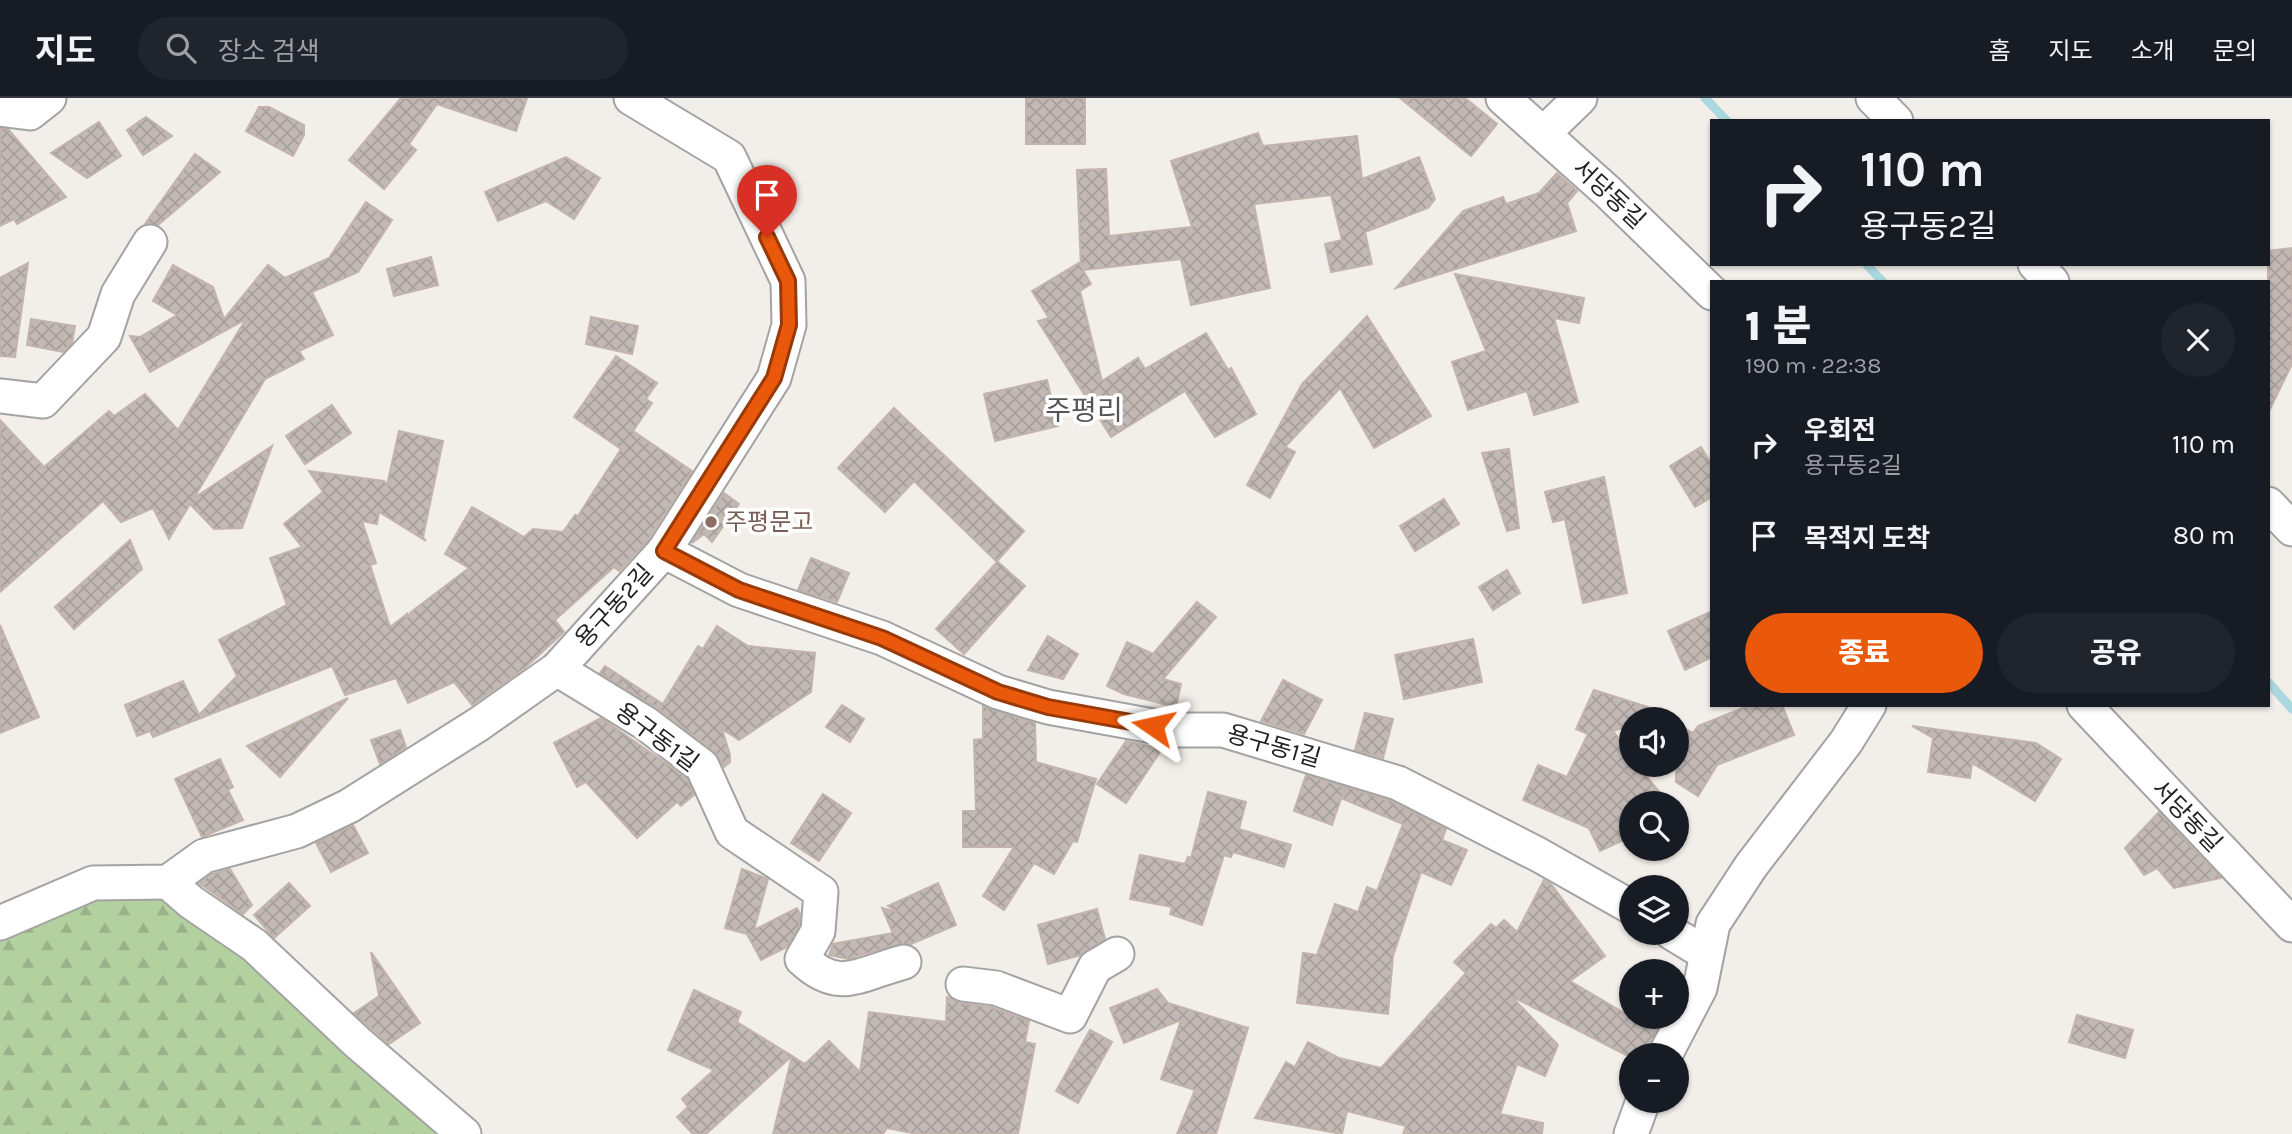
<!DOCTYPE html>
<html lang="ko">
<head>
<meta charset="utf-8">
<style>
	:root { --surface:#171b24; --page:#20242c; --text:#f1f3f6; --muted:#9ea1a6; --line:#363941; --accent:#ea580c }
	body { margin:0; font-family:Karla,"Noto Sans KR",sans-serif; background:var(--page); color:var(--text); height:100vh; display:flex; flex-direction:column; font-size:26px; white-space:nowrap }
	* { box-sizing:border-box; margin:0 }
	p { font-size:23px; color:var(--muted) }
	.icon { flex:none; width:38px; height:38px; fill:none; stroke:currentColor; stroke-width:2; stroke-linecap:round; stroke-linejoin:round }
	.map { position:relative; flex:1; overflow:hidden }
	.sheet { position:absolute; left:1710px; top:182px; width:560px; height:427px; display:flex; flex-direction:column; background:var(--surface); border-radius:0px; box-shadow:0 2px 5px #0004 }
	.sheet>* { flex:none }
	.guide { position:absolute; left:1710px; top:21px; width:560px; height:147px; border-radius:0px; box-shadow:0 2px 5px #0004; background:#171b24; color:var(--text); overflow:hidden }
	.tools { position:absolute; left:1619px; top:609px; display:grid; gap:14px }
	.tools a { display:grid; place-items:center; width:70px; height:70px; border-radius:50%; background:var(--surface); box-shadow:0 2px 5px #0004; font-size:35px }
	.pin { position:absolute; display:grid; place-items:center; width:60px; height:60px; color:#fff; margin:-72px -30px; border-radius:50% 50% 50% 0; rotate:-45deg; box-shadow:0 0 7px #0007 }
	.pin .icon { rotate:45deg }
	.me { position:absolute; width:77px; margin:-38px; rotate:281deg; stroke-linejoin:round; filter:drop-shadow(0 0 5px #0008) }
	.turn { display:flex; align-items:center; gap:24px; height:147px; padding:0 35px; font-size:32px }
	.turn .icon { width:91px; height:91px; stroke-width:2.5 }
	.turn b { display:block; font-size:49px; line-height:60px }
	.round { display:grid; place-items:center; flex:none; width:74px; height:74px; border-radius:37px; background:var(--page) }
	.head { display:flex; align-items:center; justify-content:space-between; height:119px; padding:0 35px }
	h1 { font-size:42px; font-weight:800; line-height:52px }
	.action { display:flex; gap:14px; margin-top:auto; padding:14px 35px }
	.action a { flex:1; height:80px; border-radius:42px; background:var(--accent); color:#fff; font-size:28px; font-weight:800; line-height:80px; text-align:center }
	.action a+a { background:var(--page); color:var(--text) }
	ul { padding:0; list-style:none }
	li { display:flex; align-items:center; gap:21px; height:91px; padding:0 35px }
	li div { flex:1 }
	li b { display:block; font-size:26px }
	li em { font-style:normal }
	header { display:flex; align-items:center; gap:42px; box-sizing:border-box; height:98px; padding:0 35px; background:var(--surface); border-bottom:2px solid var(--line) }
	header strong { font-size:33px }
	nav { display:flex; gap:38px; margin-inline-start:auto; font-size:24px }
	.search { width:490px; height:63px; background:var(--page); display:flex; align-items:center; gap:18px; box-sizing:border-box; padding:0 24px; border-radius:38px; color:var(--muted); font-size:26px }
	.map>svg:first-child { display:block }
</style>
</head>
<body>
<header>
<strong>지도</strong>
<div class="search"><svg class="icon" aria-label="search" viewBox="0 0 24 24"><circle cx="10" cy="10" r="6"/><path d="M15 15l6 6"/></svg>장소 검색</div>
<nav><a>홈</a><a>지도</a><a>소개</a><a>문의</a></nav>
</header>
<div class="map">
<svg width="2292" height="1036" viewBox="0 0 2292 1036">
	<defs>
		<pattern id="forest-firs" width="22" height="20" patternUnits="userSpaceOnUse" patternTransform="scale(1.75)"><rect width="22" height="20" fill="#b3d09f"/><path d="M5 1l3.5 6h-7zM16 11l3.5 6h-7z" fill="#9ab289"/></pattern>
		<pattern id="building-cross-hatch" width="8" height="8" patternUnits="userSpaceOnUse" patternTransform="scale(1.75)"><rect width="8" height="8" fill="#c2b9b5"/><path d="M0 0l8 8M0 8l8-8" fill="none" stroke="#a69f9b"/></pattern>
	</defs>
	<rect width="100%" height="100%" fill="#f2eee9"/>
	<path fill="url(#forest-firs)" d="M116 783 176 808 277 887 443 1036H0V836Z"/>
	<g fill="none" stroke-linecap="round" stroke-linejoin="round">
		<g stroke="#abd8de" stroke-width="9">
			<path d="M1705 0 1727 23"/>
			<path d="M1866 166 1883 184"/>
			<path d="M2268 584 2292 611"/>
		</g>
	</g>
	<g fill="url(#building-cross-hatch)" stroke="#c3b3ab" stroke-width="2">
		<path d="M401 0H527L516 33 437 6 409 46 416 52 384 91 349 62Z"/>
		<rect x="1026" y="0" width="59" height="46"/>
		<path d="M1400 0H1465L1497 26 1471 58Z"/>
		<path d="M259 9H269L304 27V37L293 58 246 33Z"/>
		<path d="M146 19 172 38 143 57 127 32Z"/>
		<path d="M99 24 121 58 87 80 51 55Z"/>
		<path d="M0 30 8 31 66 99 17 126 14 121 0 128Z"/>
		<path d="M1258 35 1263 48 1357 38 1362 81 1419 59 1435 101 1428 110 1365 134 1372 166 1331 174 1325 146 1342 142 1331 97 1254 106 1270 190 1191 207 1181 161 1083 172 1091 186 1080 193 1102 283 1138 260 1145 271 1206 235 1228 272 1231 270 1256 316 1215 339 1185 293 1111 339 1038 223 1049 220 1032 193 1079 165 1081 169 1077 72 1106 71 1109 138 1192 129 1171 63Z"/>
		<path d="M195 56 220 74 158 127 145 126Z"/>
		<path d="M566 59 600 80 574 121 546 103 498 123 485 94Z"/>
		<path d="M1557 75 1577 93 1567 105 1576 133 1396 190 1463 113 1503 99 1506 106 1539 95Z"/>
		<path d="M366 104 392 122 358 174 312 194 333 237 299 253 304 261 265 281 194 400 272 348 242 430 214 431 190 406 169 441 153 410 121 424 103 403 0 494V322L44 369 109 313 114 318 145 296 178 332 246 221 150 274 130 238 140 239 177 217 153 203 173 167 213 189 224 221 268 167 285 180 329 160Z"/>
		<path d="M2292 150V266L2268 315V153Z"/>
		<path d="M431 159 438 187 394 198 387 171Z"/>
		<path d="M28 165 15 259 0 258V180Z"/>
		<path d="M1455 176 1584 200 1579 225 1554 220 1578 304 1534 317 1527 293 1468 312 1452 264 1486 253Z"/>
		<path d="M1367 218 1431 318 1374 350 1340 290 1285 349 1295 354 1270 400 1247 387 1302 286Z"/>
		<path d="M591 219 638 228 632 256 586 246Z"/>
		<path d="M31 221 75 228 72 245 63 254 27 247Z"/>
		<path d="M616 258 657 285 646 301 652 305 633 333 692 373 647 443 619 473 614 469 555 522 564 534 526 569 472 607 454 584 408 605 396 580 345 597 332 568 153 639 150 633 137 638 125 607 183 583 199 617 237 578 219 542 287 507 270 460 302 449 284 426 323 394 309 373 384 383 387 387 399 333 443 343 423 439 426 443 379 414 377 426 362 423 376 465 370 467 390 529 407 516 406 521 411 514 469 470 445 456 472 409 524 439 533 431 563 434 575 417 578 418 621 351 574 319Z"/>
		<path d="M1047 282 1058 328 995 343 984 296Z"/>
		<path d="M332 307 351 335 305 366 286 338Z"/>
		<path d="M894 310 1024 433 997 463 1025 488 964 556 936 531 997 464 914 383 885 414 838 370Z"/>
		<path d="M1701 349 1712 367V399L1695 409 1670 368Z"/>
		<path d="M1509 351 1519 430 1507 433 1482 355Z"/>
		<path d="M1604 379 1627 495 1583 505 1565 421 1553 424 1545 394Z"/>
		<path d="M724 395 739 406 712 444 704 436 692 445Z"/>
		<path d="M1444 401 1459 426 1415 453 1400 428Z"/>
		<path d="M130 442 142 471 74 531 55 509Z"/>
		<path d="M811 460 849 475 837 504 798 492Z"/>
		<path d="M1507 472 1520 495 1493 512 1479 489Z"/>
		<path d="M1197 504 1216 519 1163 581 1181 586 1176 609 1124 596 1107 588 1127 544 1153 556Z"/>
		<path d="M1712 513V559L1685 572 1668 533Z"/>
		<path d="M0 527 39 619 0 635Z"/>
		<path d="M717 528 748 548 815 555 811 594 739 642 722 631 730 657V664L724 669 714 653 657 610 600 575 605 568 663 606 698 548 703 551Z"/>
		<path d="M1048 538 1078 556 1063 581 1028 572Z"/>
		<path d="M1473 541 1482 584 1404 601 1395 557Z"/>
		<path d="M1283 582 1322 602 1304 636 1261 623Z"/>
		<path d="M1594 592 1664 614 1646 621H1631V627L1613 633 1631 657V667H1638L1668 705H1631V734L1628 740 1600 753 1589 730 1523 702 1538 667 1567 679 1588 636 1576 631Z"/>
		<path d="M348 600 280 679 247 648Z"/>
		<path d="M842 607 864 621 850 644 826 629Z"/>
		<path d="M1750 607H1782L1794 637 1717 667 1698 698 1676 684V626L1693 635 1698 628Z"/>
		<path d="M983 608 1035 625 1036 664 1096 681 1077 744 1073 743 1054 776 1034 765 1004 812 983 798 1014 749H963V713H976L974 642 983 641Z"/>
		<path d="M1365 615 1393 621 1383 660 1355 652Z"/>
		<path d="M601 620 687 680 694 697 681 708 677 704 637 740 586 684 577 689 554 645Z"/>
		<path d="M1912 628 2036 645 2061 661 2035 703 1972 665 1970 680 1928 674 1933 640Z"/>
		<path d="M400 632 406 649 380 666 371 642Z"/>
		<path d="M1126 643 1162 651 1126 705 1097 686Z"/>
		<path d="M220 661 233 689 228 692 243 722 202 739 175 681Z"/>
		<path d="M1306 677 1345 689 1332 727 1294 713Z"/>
		<path d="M1346 689 1391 703 1446 731 1442 742 1467 752 1451 787 1421 774 1393 858 1388 916 1297 905 1303 855 1317 857 1335 806 1358 814 1367 789 1377 793 1403 726 1343 701Z"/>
		<path d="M1208 694 1246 704 1239 731 1291 747 1284 769 1233 754 1231 759 1224 757 1202 827 1170 816 1172 809 1130 801 1140 757 1185 766 1188 759 1191 760Z"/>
		<path d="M823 696 851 715 819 763 791 745Z"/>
		<path d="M2159 714 2221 780 2174 790 2157 770 2144 777 2125 750Z"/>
		<path d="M353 727 368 755 331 774 316 745Z"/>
		<path d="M230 771 252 807 243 816 199 785 212 776Z"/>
		<path d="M742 771 768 781 754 832 797 810 800 816 799 827 787 849 761 862 747 836 725 830Z"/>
		<path d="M1544 782 1551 786 1605 858 1570 883 1631 919H1663L1646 957H1626L1511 898 1558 947 1545 978 1517 966 1500 1016 1543 1025 1542 1036H1403L1406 1028 1347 1013 1342 1036 1255 1020 1286 964 1295 969 1308 944 1339 960 1381 970 1466 875 1454 864 1491 826 1496 830 1504 822 1517 834Z"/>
		<path d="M289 785 310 808 274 840 254 817Z"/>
		<path d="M938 785 956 827 911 846H898L848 861 829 857 833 846 893 835 882 810 897 814 888 808Z"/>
		<path d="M1097 811 1105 841 1081 857 1048 866 1038 827Z"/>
		<path d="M371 854 420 925 389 946 354 915 379 898Z"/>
		<path d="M1157 891 1168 905 1248 930 1216 1036H1177L1195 992 1161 981 1181 922 1124 945 1110 910Z"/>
		<path d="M694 892 741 914 737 924 792 958 706 1036H693L677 1019 688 1009 682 1001 714 972 668 952Z"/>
		<path d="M947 899 961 905 991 909 1029 923 1025 944 1035 946 1018 1036H917L887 1030 883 1036H773L792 958 805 966 829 943 860 974 869 914 946 924Z"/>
		<path d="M2077 917 2133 932 2125 960 2069 944Z"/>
		<path d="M1090 932 1112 944 1078 1005 1056 993Z"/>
	</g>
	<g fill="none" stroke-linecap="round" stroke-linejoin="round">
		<defs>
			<g id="street">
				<path d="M1503 0 1608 94 1712 195"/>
				<path d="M1873 0 1896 23"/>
				<path d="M0 11 30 15 49 0"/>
				<path d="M1544 35 1580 0"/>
				<path d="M2035 166 2052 184"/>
				<path d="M0 298 43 303 104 239 118 196 150 144"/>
				<path d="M2268 406 2292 431"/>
				<path d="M664 453 739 492 882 540 998 594 1048 609 1175 632H1223L1398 685 1539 757 1631 809"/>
				<path d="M557 571 645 625 702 668 732 734 821 794 818 833 802 861C839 896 859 876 904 864"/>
				<path d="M2084 607 2292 827"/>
				<path d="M168 784 191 804 254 847 357 944 464 1036"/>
				<path d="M0 825 93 785 168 784 204 758 297 733 349 708 479 626 557 571 664 453 774 280 789 227 788 183 729 59 631 0"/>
				<path d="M1672 835 1705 855"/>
				<path d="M963 886 996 890 1070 918 1095 869 1117 856"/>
				<path d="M1665 957 1700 890 1713 826 1751 768 1846 644 1869 607"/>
				<path d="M1631 1036 1643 1003"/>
			</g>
		</defs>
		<use href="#street" stroke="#a3a3a3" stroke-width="37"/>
		<use href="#street" stroke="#fff" stroke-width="33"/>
	</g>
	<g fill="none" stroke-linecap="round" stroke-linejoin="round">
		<defs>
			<path id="route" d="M767 139 788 183 789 227 774 280 664 453 739 492 882 540 998 594 1048 609 1153 628"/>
		</defs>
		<use href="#route" stroke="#983908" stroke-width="18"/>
		<use href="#route" stroke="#ea580c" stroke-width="12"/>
	</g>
	<circle fill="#8d6e63" stroke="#fff" stroke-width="2.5" cx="711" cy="424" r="7"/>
	<g text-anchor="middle" stroke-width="7" stroke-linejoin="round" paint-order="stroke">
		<g font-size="24" fill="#222" stroke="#fff">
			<text transform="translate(1609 96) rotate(43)" y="8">서당동길</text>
			<text transform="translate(614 508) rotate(-48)" y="8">용구동2길</text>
			<text transform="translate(657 639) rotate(37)" y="8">용구동1길</text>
			<text transform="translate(1274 648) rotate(16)" y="8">용구동1길</text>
			<text transform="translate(2187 718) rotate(46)" y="8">서당동길</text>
		</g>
		<g font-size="24" fill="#785e54" stroke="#fff" text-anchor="start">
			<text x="725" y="432">주평문고</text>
		</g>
		<g font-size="28" fill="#555" stroke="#fff">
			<text x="1084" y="322">주평리</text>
		</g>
	</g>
</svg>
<div class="tools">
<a><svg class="icon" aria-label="sound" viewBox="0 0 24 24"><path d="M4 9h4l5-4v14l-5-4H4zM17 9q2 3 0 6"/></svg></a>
<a><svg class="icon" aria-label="search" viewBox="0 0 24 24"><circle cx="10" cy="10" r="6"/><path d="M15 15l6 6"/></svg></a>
<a><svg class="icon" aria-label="layers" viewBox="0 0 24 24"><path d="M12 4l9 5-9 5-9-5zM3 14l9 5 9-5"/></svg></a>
<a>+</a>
<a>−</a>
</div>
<div class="pin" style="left:767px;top:139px;background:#d93025"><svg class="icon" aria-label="arrive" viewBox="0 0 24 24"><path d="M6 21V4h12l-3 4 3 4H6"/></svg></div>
<svg class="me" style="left:1153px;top:628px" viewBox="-20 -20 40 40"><path d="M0-17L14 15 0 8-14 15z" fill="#ea580c" stroke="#fff" stroke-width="4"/></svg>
<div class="guide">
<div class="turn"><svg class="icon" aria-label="right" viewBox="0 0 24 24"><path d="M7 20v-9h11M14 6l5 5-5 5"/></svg><div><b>110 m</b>용구동2길</div></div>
</div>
<section class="sheet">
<div class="head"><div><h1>1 분</h1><p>190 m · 22:38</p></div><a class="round"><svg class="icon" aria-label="close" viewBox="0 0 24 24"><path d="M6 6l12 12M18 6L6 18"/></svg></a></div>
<ul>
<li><svg class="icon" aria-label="right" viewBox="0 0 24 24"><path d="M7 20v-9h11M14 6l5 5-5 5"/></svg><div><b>우회전</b><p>용구동2길</p></div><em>110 m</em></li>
<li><svg class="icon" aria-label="arrive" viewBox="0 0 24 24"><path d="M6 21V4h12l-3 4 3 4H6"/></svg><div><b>목적지 도착</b></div><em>80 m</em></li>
</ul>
<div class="action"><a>종료</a><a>공유</a></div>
</section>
</div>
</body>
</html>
